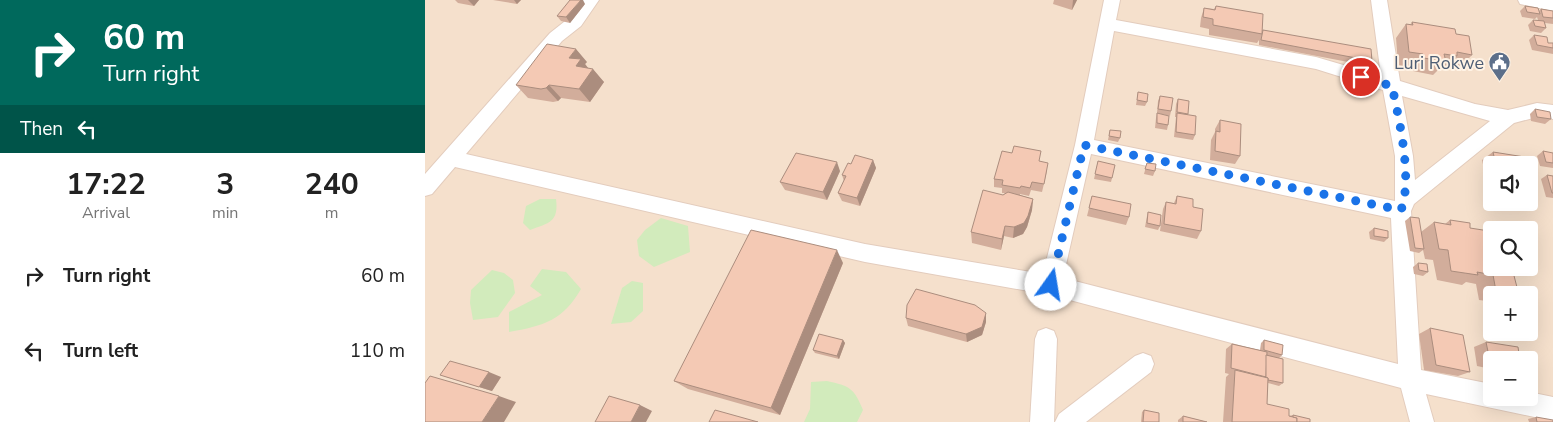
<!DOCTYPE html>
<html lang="en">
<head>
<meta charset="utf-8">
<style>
	:root { --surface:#fff; --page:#f2f2f2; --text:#222; --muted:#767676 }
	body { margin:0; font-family:"Nunito Sans",sans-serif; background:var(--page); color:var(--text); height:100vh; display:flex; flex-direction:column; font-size:19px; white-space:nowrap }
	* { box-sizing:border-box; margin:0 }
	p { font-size:16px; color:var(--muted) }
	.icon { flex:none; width:28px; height:28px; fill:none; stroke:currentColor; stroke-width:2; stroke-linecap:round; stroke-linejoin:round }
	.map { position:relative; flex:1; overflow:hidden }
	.sheet { display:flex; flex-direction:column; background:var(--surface); width:425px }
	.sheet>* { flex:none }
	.banner { background:#00695c; color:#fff; overflow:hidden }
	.fabs { position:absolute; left:1058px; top:156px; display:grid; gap:10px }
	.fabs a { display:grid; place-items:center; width:55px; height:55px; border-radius:5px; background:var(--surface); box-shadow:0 5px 20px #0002; font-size:25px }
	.pin { position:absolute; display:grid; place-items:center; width:42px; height:42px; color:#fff; margin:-21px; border:2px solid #fff; border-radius:50%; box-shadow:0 1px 5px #0007 }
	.me { position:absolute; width:55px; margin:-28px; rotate:13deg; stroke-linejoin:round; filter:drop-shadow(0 0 4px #0008) }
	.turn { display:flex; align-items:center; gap:18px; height:105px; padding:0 20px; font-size:22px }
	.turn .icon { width:65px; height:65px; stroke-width:2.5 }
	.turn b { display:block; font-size:35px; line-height:42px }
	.then { display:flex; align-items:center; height:48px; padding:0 20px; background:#0003; gap:10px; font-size:19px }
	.eta { display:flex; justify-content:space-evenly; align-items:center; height:85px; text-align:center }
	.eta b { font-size:30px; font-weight:700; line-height:35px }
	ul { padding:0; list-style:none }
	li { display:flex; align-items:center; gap:15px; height:75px; padding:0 20px }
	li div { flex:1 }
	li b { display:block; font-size:19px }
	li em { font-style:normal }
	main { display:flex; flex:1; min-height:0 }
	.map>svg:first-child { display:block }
</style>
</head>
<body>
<main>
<section class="sheet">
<div class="banner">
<div class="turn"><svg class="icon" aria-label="right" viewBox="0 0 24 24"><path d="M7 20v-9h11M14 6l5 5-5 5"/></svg><div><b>60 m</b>Turn right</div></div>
<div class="then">Then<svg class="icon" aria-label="left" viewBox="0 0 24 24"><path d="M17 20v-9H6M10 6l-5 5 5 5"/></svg></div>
</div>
<div class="eta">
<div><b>17:22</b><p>Arrival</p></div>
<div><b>3</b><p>min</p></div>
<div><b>240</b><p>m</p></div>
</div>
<ul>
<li><svg class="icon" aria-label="right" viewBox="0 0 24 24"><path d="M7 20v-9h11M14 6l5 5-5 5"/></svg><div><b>Turn right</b></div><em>60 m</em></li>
<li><svg class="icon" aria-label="left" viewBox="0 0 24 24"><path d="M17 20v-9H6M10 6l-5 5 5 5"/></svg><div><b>Turn left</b></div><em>110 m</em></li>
</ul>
</section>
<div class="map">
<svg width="1128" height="422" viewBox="0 0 1128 422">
	<rect width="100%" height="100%" fill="#fdefdd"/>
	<path fill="#f5e0cc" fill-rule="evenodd" d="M0 0H1128V422H0ZM1066 165H1104V202H1066ZM1066 230H1104V268H1066ZM1066 295H1104V332H1066ZM1066 360H1104V398H1066Z"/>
	<g fill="#d2ebbc">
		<path d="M115 199H131C134 222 124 223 105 230L98 223 101 206Z"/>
		<path d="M236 218 263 226 265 252 229 267 214 256 212 240 220 230Z"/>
		<path d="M117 269 141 272 156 289C138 320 119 326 84 332V312L117 295 105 286Z"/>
		<path d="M67 270 79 273 88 280 90 293 73 317 48 320 45 303 46 290Z"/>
		<path d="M207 281 218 283V311L206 322 186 324 197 288Z"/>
		<path d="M402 381C425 386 429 388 438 410L432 422H379L385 409 386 382Z"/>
	</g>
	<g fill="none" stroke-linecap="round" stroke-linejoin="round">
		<defs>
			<g id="street">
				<path d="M157 0H174L156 26 137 41 41 154 440 244 618 274 650 145 679 0H695L691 20 891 57 956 76 946 0H962L975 81 1050 104 1083 110 1112 103 1128 105V119L1112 117 1089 123 989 204 986 211 996 370 1066 384V398H1104V392L1128 397V421L1001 394 1009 422H985L976 388 626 295 440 262 30 167 7 194 0 196V174L125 33 144 18ZM689 31 891 69 958 90 970 156V201L669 140ZM977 96 1065 121 990 180 988 156ZM666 154 966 218 973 364 638 278Z"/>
				<path d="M1093 0H1128V11L1095 4Z"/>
				<path d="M621 328 629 331 632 339 629 422H605L610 339 613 331Z"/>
				<path d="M718 353 726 356 729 364 726 372 661 422H630L634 414 710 356Z"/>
			</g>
		</defs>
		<use href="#street" stroke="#e3ccbd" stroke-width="2"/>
		<use href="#street" fill="#fff" fill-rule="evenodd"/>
	</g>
	<g fill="#d2ad9b">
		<path d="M30 0H54L49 6 33 3Z"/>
		<path d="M68 0H96L92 4Z"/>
		<path d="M629 0H652L647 10 628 4Z"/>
		<path d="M160 4 145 23 136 21 132 16Z"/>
		<path d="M791 6 838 30 947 61 944 66 834 45V40L832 43 784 35V29L775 27 776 18 779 8 789 9Z"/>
		<path d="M1100 6 1114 11 1116 9 1128 11V24L1120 23 1121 28 1116 33 1105 31 1103 25 1108 20H1113L1112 17 1110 19 1097 17 1095 11Z"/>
		<path d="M987 22 1031 34 1047 55 1034 68 1023 66 1020 69 1015 68 1008 75 988 71 987 68 973 65 971 38 981 24 985 25Z"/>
		<path d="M1109 35 1123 43H1128V54L1107 50 1104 40Z"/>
		<path d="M162 62 160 64 163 68 179 82 165 102 136 98 133 101 128 102 103 98 91 85Z"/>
		<path d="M713 92 722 102 720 106 711 105Z"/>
		<path d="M735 96 746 111 745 116 732 113 733 101Z"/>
		<path d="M753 99 763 114V115L770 135 768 140 749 137 751 117H750L751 104Z"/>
		<path d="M1110 109 1126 119 1120 124 1106 121 1105 114Z"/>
		<path d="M732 113 743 125 742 130 730 128 731 118Z"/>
		<path d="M795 120 815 156 810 164 785 160 786 140 790 132V129Z"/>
		<path d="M685 130 695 138 693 142 683 140Z"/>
		<path d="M1118 151 1128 153V168L1115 166 1112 156Z"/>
		<path d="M1068 152 1106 158 1111 177 1108 179 1110 189 1104 194V165H1066V195H1065L1057 160Z"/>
		<path d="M448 160 451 168 435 206 417 201 413 193 419 181 417 175 426 164Z"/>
		<path d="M615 161 622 171 617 192 606 190 604 196 595 194V195L608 199 607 210 602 227 598 234 588 238 579 236 576 250 547 243 546 232 578 195 580 193H577V188L569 187V179Z"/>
		<path d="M673 161 687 178 686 182 669 179Z"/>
		<path d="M722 163 730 171 728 176 719 174Z"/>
		<path d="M415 171 402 200 360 190 355 182Z"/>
		<path d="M1122 175 1128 176V198L1121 197 1116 179Z"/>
		<path d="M667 196 704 217 701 225 662 216Z"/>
		<path d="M752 196 776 231 772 239 735 231 738 209 741 202 749 203Z"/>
		<path d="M723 212 735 226 733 230 720 227 722 216Z"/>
		<path d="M985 217 996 232 1009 222 1020 224 1025 220 1045 228 1066 243 1094 295H1066V332L1064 331 1058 303 1062 301 1054 300 1051 284 1041 282 1037 285 1012 280 1008 260 1000 259 998 250 994 253 985 251 980 221Z"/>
		<path d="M949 228 963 238 959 242 945 239 944 232Z"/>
		<path d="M418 263 355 415 263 389 249 381Z"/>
		<path d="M993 263 1003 272 998 276 989 274 988 267Z"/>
		<path d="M481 318 561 322 557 335 542 342 483 326Z"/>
		<path d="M1005 328 1045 372 1033 376 999 370 994 334Z"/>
		<path d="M1069 332H1095L1087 336Z"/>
		<path d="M418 340 420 343 414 359 390 353 388 350Z"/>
		<path d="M839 340 857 355 854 358 858 383 854 386 843 383 842 404 864 416 868 415 885 422H798L801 377 804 374 800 373 801 349 807 344 835 350 836 343Z"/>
		<path d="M1061 342 1066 360V369L1052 366 1049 347Z"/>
		<path d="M15 375 76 377 67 391Z"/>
		<path d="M719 410 734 422H716L717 412Z"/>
		<path d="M758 416 782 422H753V420Z"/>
		<path d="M1111 417 1128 422H1104L1103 419Z"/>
	</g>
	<g fill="#ab8d7e">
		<path d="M43 0H54L49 6Z"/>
		<path d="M89 0H96L92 4Z"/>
		<path d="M156 0H158L160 4 145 23 141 17Z"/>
		<path d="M648 0H652L647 10Z"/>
		<path d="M151 49 162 62 160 64 166 72 168 69 179 82 165 102 154 89 144 58Z"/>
		<path d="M124 85 136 98 133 101 121 88Z"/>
		<path d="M448 160 451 168 435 206 432 198Z"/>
		<path d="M412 162 415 171 402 200 398 192Z"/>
		<path d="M608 199 607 210 602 227 598 234 588 238 589 227Z"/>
		<path d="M580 226 579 236 576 250 577 239Z"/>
		<path d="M412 250 418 263 355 415 346 408Z"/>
		<path d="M561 313V322L557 335 542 342 541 334Z"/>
		<path d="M418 340 420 343 414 359 412 356Z"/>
		<path d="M64 372 76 377 67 391 54 387Z"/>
		<path d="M74 396 91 402 79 422H57Z"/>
		<path d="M215 405 227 411 221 422H206Z"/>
	</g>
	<g fill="#f4c9b4" stroke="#ab8d7e">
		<path d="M145 0H156L141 17 132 16Z"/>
		<path d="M791 6 838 14 837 34 788 25V19L778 17 779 8 790 10Z"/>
		<path d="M1100 6 1113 8 1115 14 1102 12Z"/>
		<path d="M1116 9 1128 11V18L1118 17Z"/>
		<path d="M1108 20 1119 21 1121 28 1110 26Z"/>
		<path d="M987 22 1030 29 1031 34 1044 36 1047 55 1032 52V56L1019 54 1021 62 999 58 998 54 984 52 981 24 988 25Z"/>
		<path d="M838 30 946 49 947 61 836 40Z"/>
		<path d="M1109 35 1122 37 1123 43H1128V48L1112 45Z"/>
		<path d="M122 44 151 49 144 58 156 59 151 66 168 69 154 89 124 85 121 88 116 89 91 85Z"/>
		<path d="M713 92 723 94 722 102 712 100Z"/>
		<path d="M735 96 748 98 746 111 733 109Z"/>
		<path d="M753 99 764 101 763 114 752 112Z"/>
		<path d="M1110 109 1125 112 1126 119 1112 117Z"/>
		<path d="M732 113 744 116 743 125 732 123Z"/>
		<path d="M752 113 771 116 770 135 751 132Z"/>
		<path d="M795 120 816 124 815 156 790 151 791 131 795 132Z"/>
		<path d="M685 130 696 131 695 138 684 136Z"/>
		<path d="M589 146 616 151 614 161 623 163 619 184 607 182 605 188 596 186 595 188 577 185 578 180 569 179 577 151 587 153Z"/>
		<path d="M1118 151 1128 153V163L1121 162Z"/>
		<path d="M1068 152 1106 158 1111 177 1107 176 1110 189 1104 188V165H1071Z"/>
		<path d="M371 153 412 162 398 192 355 182Z"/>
		<path d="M430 155 448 160 432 198 413 193 421 176 417 175 423 163 426 164Z"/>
		<path d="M673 161 690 165 687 178 670 174Z"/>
		<path d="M722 163 731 164 730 171 720 169Z"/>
		<path d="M1122 175 1128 176V193H1127Z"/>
		<path d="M558 190 578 195 583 192 608 199 603 216 599 223 589 227 580 226 577 239 546 232Z"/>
		<path d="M667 196 706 204 704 217 664 208Z"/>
		<path d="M752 196 768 199V207L778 209 776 231 739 224 741 202 751 204Z"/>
		<path d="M723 212 736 215 735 226 722 223Z"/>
		<path d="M985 217 994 218 999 249 990 248Z"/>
		<path d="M1025 220 1045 223V228L1064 231 1066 243V268H1087L1094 295 1071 291 1068 275 1052 272 1053 275 1026 271 1023 250 1014 249 1009 222 1026 225Z"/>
		<path d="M949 228 963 231V238L949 236Z"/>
		<path d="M326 230 412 250 346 408 249 381Z"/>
		<path d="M993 263 1002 264 1003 272 994 270Z"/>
		<path d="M491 289 550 305 561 313 557 327 541 334 481 318 482 305Z"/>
		<path d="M1005 328 1038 335 1045 372 1011 365Z"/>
		<path d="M394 334 418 340 412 356 388 350Z"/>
		<path d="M839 340 858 345 857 355 839 350Z"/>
		<path d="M1061 342 1093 347 1095 360H1066V361H1065Z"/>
		<path d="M807 344 842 352 841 377 806 368Z"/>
		<path d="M841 355 858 359V383L843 380V378L840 377H841Z"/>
		<path d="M25 361 64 372 54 387 15 375Z"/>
		<path d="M810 370 843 378 842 404 864 409V416L872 418V422H807Z"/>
		<path d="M5 376 74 396 57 422H0V383Z"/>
		<path d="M184 396 215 405 206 422H170Z"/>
		<path d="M290 410 333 422H284Z"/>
		<path d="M719 410 734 413V422H718Z"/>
		<path d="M868 415 885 419V422H872V418L868 417Z"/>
		<path d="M758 416 782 422H758Z"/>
		<path d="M1111 417 1128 420V422H1112Z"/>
	</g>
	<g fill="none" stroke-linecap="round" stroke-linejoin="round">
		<path stroke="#1a73e8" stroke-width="9" stroke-dasharray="0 16.2" d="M626 285 659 145 976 210C988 179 974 119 967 86L936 77"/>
	</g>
	<defs>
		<symbol id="civic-pin" viewBox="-11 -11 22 30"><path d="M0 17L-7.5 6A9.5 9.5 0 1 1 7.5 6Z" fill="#5c6f8a" stroke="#fff3e5"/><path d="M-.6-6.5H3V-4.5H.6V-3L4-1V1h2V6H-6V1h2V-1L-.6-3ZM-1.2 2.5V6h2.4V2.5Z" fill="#fff"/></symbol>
	</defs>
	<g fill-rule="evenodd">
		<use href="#civic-pin" x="1062" y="50" width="25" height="34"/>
	</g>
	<g text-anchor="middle" stroke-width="4" stroke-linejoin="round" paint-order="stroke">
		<g font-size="18" fill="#4e5e75" stroke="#fff3e5" text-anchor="end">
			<text x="1059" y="69">Luri Rokwe</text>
		</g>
	</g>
</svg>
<div class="fabs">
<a><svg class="icon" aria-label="sound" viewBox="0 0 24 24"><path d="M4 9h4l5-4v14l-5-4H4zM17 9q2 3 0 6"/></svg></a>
<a><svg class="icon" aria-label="search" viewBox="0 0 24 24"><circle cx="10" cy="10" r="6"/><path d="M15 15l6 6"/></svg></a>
<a>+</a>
<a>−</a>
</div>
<div class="pin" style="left:936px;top:77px;background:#d93025"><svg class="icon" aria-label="arrive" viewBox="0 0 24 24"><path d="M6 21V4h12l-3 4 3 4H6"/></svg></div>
<svg class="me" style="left:626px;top:285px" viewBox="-20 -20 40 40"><circle r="19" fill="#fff"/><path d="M0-13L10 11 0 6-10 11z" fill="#1a73e8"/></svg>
</div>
</main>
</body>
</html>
